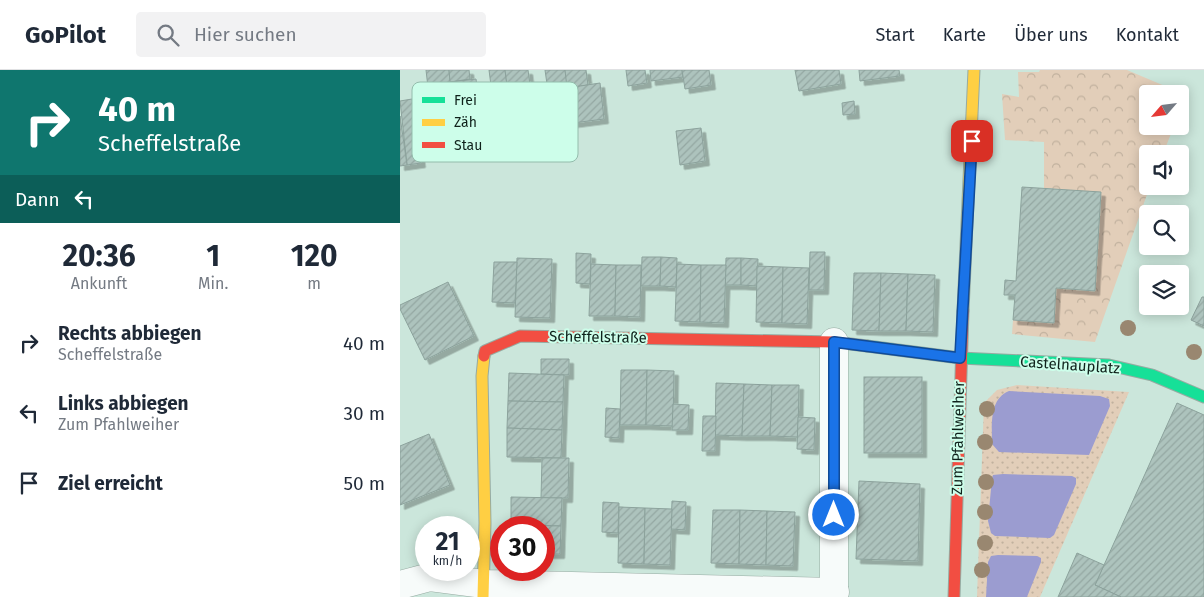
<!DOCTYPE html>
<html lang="de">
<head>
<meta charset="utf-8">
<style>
	:root { --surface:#fff; --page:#f2f2f3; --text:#1f2937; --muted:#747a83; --line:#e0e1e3 }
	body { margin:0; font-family:"Fira Sans",sans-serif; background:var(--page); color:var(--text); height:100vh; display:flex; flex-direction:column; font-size:19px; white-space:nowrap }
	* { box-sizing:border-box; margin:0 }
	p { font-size:16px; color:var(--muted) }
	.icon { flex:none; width:28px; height:28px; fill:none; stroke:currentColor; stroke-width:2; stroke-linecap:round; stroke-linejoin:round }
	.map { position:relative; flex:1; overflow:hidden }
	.sheet { display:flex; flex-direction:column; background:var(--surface); width:400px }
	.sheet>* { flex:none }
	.hud { background:#0f766e; color:#fff; overflow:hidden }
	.needle { width:32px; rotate:242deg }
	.tools { position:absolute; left:739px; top:15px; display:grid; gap:10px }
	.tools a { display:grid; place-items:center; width:50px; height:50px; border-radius:5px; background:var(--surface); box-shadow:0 2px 12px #0003; font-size:25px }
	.speed { position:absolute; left:15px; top:446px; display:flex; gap:10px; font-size:25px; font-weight:700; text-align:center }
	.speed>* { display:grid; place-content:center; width:65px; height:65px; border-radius:50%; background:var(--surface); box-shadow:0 2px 12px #0003; line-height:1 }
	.speed small { font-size:12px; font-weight:400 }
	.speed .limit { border:8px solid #d22; background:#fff; color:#111 }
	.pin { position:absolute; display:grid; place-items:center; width:42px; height:42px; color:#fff; margin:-21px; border-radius:10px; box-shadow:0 2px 8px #0006 }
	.me { position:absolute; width:55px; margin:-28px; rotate:0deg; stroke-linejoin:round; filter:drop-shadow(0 0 4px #0008) }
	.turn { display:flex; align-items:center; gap:18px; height:105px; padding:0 15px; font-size:22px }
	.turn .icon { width:65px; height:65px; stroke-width:2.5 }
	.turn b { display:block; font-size:35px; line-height:42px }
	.then { display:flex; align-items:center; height:48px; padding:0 15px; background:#0003; gap:10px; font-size:19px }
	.eta { display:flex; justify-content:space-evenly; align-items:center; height:85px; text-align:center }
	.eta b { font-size:30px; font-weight:700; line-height:35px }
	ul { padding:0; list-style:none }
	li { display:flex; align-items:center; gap:15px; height:70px; padding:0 15px }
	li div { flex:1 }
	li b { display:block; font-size:19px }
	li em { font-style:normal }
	header { display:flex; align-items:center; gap:30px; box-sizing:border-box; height:70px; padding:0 25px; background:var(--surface); border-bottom:1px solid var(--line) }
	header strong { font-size:24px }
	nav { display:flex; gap:28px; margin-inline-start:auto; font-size:18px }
	.search { width:350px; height:45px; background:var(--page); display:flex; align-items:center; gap:12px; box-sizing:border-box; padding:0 18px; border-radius:5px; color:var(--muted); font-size:19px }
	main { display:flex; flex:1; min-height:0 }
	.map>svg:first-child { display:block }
</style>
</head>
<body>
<header>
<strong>GoPilot</strong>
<div class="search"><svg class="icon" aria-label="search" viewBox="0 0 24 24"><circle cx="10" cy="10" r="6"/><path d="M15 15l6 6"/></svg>Hier suchen</div>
<nav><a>Start</a><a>Karte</a><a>Über uns</a><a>Kontakt</a></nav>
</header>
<main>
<section class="sheet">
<div class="hud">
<div class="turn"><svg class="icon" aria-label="right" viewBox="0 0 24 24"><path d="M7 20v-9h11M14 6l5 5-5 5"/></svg><div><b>40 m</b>Scheffelstraße</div></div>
<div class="then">Dann<svg class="icon" aria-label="left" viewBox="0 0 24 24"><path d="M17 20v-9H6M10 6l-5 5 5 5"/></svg></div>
</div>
<div class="eta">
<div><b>20:36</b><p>Ankunft</p></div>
<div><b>1</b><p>Min.</p></div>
<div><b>120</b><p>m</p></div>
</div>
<ul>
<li><svg class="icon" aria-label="right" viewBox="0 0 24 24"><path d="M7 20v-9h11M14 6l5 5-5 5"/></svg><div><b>Rechts abbiegen</b><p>Scheffelstraße</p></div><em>40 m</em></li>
<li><svg class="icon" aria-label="left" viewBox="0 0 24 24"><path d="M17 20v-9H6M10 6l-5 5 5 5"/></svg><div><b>Links abbiegen</b><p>Zum Pfahlweiher</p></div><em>30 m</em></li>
<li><svg class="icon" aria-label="arrive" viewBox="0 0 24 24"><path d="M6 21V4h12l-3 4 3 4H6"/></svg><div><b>Ziel erreicht</b></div><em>50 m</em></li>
</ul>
</section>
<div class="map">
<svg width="804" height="527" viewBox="0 0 804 527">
	<defs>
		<pattern id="grass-dots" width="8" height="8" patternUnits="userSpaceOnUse" patternTransform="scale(1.25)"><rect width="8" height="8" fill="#e2ceb9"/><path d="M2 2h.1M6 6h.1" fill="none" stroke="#c1b19e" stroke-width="1.8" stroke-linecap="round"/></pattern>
		<pattern id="park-crowns" width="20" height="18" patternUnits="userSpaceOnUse" patternTransform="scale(1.25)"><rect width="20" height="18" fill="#e2ceb9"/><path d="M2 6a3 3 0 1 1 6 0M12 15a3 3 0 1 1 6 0" fill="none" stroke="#c1b19e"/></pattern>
		<pattern id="building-hatch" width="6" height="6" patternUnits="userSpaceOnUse" patternTransform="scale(1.25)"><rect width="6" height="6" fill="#adc3bd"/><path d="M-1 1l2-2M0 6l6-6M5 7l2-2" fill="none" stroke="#94a7a2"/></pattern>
		<filter id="shadow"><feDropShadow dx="4.5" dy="4.5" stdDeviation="0" flood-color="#0004"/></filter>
	</defs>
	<rect width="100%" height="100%" fill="#cbe6db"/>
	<path fill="url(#grass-dots)" d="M617 315 729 322 640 527H577L584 333 597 320Z"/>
	<path fill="url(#park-crowns)" d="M640 0H727L786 25 780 41V24H748V56H774L763 84H748V116H750L695 272 612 264 613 250 654 253 656 218 695 221 701 123 644 118V72L605 70 602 24 619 27 618 2H639Z"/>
	<g fill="#9b9cd0">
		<path d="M609 321 700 326 709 329 710 336 689 385 599 382 592 374C592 355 589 329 609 321Z"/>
		<path d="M603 404 672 406 676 408V414L654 465 650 468 595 466 591 463 588 451 592 408 593 405Z"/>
		<path d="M598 485 637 486 641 488V492L627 527H586L588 492 591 486Z"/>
	</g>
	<g fill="url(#building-hatch)" stroke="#8ca29c" filter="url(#shadow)">
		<path d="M26 0H49L53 32 30 35Z"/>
		<path d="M49 0H69L70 9 50 12Z"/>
		<path d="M89 0H105L110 37 94 39Z"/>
		<path d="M105 0H128L134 44 111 47Z"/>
		<path d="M145 0H165L169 25 149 28Z"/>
		<path d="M165 0H186L188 15 167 18Z"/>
		<path d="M226 0H245L247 13 228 16Z"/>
		<path d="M250 0H282L283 7 251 11Z"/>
		<path d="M282 0H309L311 15 285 19Z"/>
		<path d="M395 0H439L441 14 399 21Z"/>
		<path d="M459 0H499L500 6 460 11Z"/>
		<path d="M76 9 81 46 55 50 50 12Z"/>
		<path d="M200 13 204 49 173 53 167 18Z"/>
		<path d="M12 29 21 93 7 95 0 31Z"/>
		<path d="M454 31 455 44 443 45 442 33Z"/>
		<path d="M0 46 7 95 0 96Z"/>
		<path d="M301 58 305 91 280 95 276 61Z"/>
		<path d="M622 117 701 122 695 221 656 218 654 253 613 250 615 225H604L605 210 616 211Z"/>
		<path d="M410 182H425L424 220H409Z"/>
		<path d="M176 183 191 184 190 214 176 213Z"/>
		<path d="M242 187H261L260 216H241Z"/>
		<path d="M261 187 277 188 276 217 260 216Z"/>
		<path d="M117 188 152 189 150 248 115 247Z"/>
		<path d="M326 188H341V215H325Z"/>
		<path d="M341 188 358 189 357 216 341 215Z"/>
		<path d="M94 192H117L115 233 92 232Z"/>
		<path d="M191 194 216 195 215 246H189Z"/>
		<path d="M277 194 301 195 300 252 275 251Z"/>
		<path d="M216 195H241L240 247 215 246Z"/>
		<path d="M301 195H326L324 253 300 252Z"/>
		<path d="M357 196 383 197 382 253 356 252Z"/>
		<path d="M383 197 409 198 407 254 382 253Z"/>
		<path d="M454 203H481L479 261 452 260Z"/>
		<path d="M481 203 508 204 506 261H479Z"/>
		<path d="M508 204 535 205 533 262 506 261Z"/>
		<path d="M48 212 74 266 25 290 0 239V235Z"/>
		<path d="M802 227H804V256L791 250Z"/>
		<path d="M141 289H169V305L141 304Z"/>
		<path d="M221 300H247L246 355H220Z"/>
		<path d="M247 300 274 301 273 356 246 355Z"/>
		<path d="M109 303 164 305 163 332 108 331Z"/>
		<rect x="464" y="307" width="58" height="76"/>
		<path d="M316 313 344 314 342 366 315 365Z"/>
		<path d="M344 314 372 315 370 366H342Z"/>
		<path d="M372 315H399L398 367 370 366Z"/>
		<path d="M108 331 163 332 162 360 107 358Z"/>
		<path d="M777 333 804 345V527H721L695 515Z"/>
		<path d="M273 334 289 335 288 360H272Z"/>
		<path d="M206 338 220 339 219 368 205 367Z"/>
		<path d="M303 346H316L315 381H302Z"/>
		<path d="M398 347 415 348 414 380 397 379Z"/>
		<path d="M107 358 162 360 161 388 107 387Z"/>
		<path d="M29 364 50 415 0 435V376Z"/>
		<path d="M142 388H169L168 428H141Z"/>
		<path d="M459 411 520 414 518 491 456 489Z"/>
		<path d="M111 427 162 428 161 456 111 455Z"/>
		<path d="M272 431 286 432 285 460 271 459Z"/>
		<path d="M203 432 219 433 218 463 202 462Z"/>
		<path d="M219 437 245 438 244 494 218 493Z"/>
		<path d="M245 438 272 439 270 495 244 494Z"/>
		<path d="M313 440H340L339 494 311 493Z"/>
		<path d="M340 440 367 441 366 495 339 494Z"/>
		<path d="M367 441 395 442 393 496 366 495Z"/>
		<path d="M111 455 161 456 160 484H144V458H111Z"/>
		<path d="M677 483 704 495 695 515 721 527H658Z"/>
	</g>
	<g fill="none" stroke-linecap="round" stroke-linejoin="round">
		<defs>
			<g id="street">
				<path d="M434 272V527"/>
				<path d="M0 515 30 507 83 514 435 522"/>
			</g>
			<path id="fast" d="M467 276 560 288 709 295 752 305 804 327"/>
			<g id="slow">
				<path d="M563 241 574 0"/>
				<path d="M83 527 85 453 82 306 84 286"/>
			</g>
			<g id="jam">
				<path d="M84 286 85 281 120 266 434 272 467 276"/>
				<path d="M554 527 563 241"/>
			</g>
		</defs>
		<use href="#street" stroke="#96aba2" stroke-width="29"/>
		<use href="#fast" stroke="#96aba2" stroke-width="13"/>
		<use href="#slow" stroke="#96aba2" stroke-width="13"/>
		<use href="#jam" stroke="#96aba2" stroke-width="13"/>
		<use href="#street" stroke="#f7fbfa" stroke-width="28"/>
		<use href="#fast" stroke="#16e098" stroke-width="11"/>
		<use href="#slow" stroke="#ffcf43" stroke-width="11"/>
		<use href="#jam" stroke="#f24e42" stroke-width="11"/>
	</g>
	<g fill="#998770">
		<circle cx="728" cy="258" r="8"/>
		<circle cx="794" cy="282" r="8"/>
		<circle cx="587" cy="339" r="8"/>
		<circle cx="585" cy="372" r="8"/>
		<circle cx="586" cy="412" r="8"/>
		<circle cx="585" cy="442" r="8"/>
		<circle cx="585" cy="473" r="8"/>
		<circle cx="582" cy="500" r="8"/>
	</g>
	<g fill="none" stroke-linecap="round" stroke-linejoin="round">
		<defs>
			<path id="route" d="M434 445V272L560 288 572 71"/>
		</defs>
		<use href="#route" stroke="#114b97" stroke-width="12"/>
		<use href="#route" stroke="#1a73e8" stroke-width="9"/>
	</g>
	<g text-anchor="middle" stroke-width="4" stroke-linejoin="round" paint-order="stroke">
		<g font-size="15" fill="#0f221b" stroke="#cdfeea">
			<text transform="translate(198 267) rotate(1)" y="5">Scheffelstraße</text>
			<text transform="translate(670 295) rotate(4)" y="5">Castelnauplatz</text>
			<text transform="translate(558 368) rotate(-89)" y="5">Zum Pfahlweiher</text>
		</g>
	</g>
	<rect x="12" y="12" width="166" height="80" rx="8" fill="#cdfeea" stroke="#94bcac" stroke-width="1"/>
	<rect x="22" y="27" width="23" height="6" fill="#16e098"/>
	<rect x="22" y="49" width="23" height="7" fill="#ffcf43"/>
	<rect x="22" y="72" width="23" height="6" fill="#f24e42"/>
	<g font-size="14" fill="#0f221b">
		<text x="54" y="35">Frei</text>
		<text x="54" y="57">Zäh</text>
		<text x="54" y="80">Stau</text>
	</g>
</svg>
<div class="tools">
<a><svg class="needle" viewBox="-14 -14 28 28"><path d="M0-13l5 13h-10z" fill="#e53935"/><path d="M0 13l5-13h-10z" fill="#747a83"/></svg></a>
<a><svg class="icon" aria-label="sound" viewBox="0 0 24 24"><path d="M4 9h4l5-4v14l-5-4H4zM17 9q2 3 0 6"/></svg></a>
<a><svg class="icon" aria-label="search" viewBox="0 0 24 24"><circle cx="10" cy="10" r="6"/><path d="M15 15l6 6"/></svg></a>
<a><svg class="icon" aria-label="layers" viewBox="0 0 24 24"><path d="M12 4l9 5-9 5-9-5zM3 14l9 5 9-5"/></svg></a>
</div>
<div class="speed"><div>21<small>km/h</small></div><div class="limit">30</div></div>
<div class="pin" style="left:572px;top:71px;background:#d93025"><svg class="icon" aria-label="arrive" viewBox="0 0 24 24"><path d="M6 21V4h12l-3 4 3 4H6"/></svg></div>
<svg class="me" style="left:434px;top:445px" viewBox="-20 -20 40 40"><circle r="17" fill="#1a73e8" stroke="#fff" stroke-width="3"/><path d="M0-11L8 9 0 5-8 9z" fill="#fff"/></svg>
</div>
</main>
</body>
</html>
